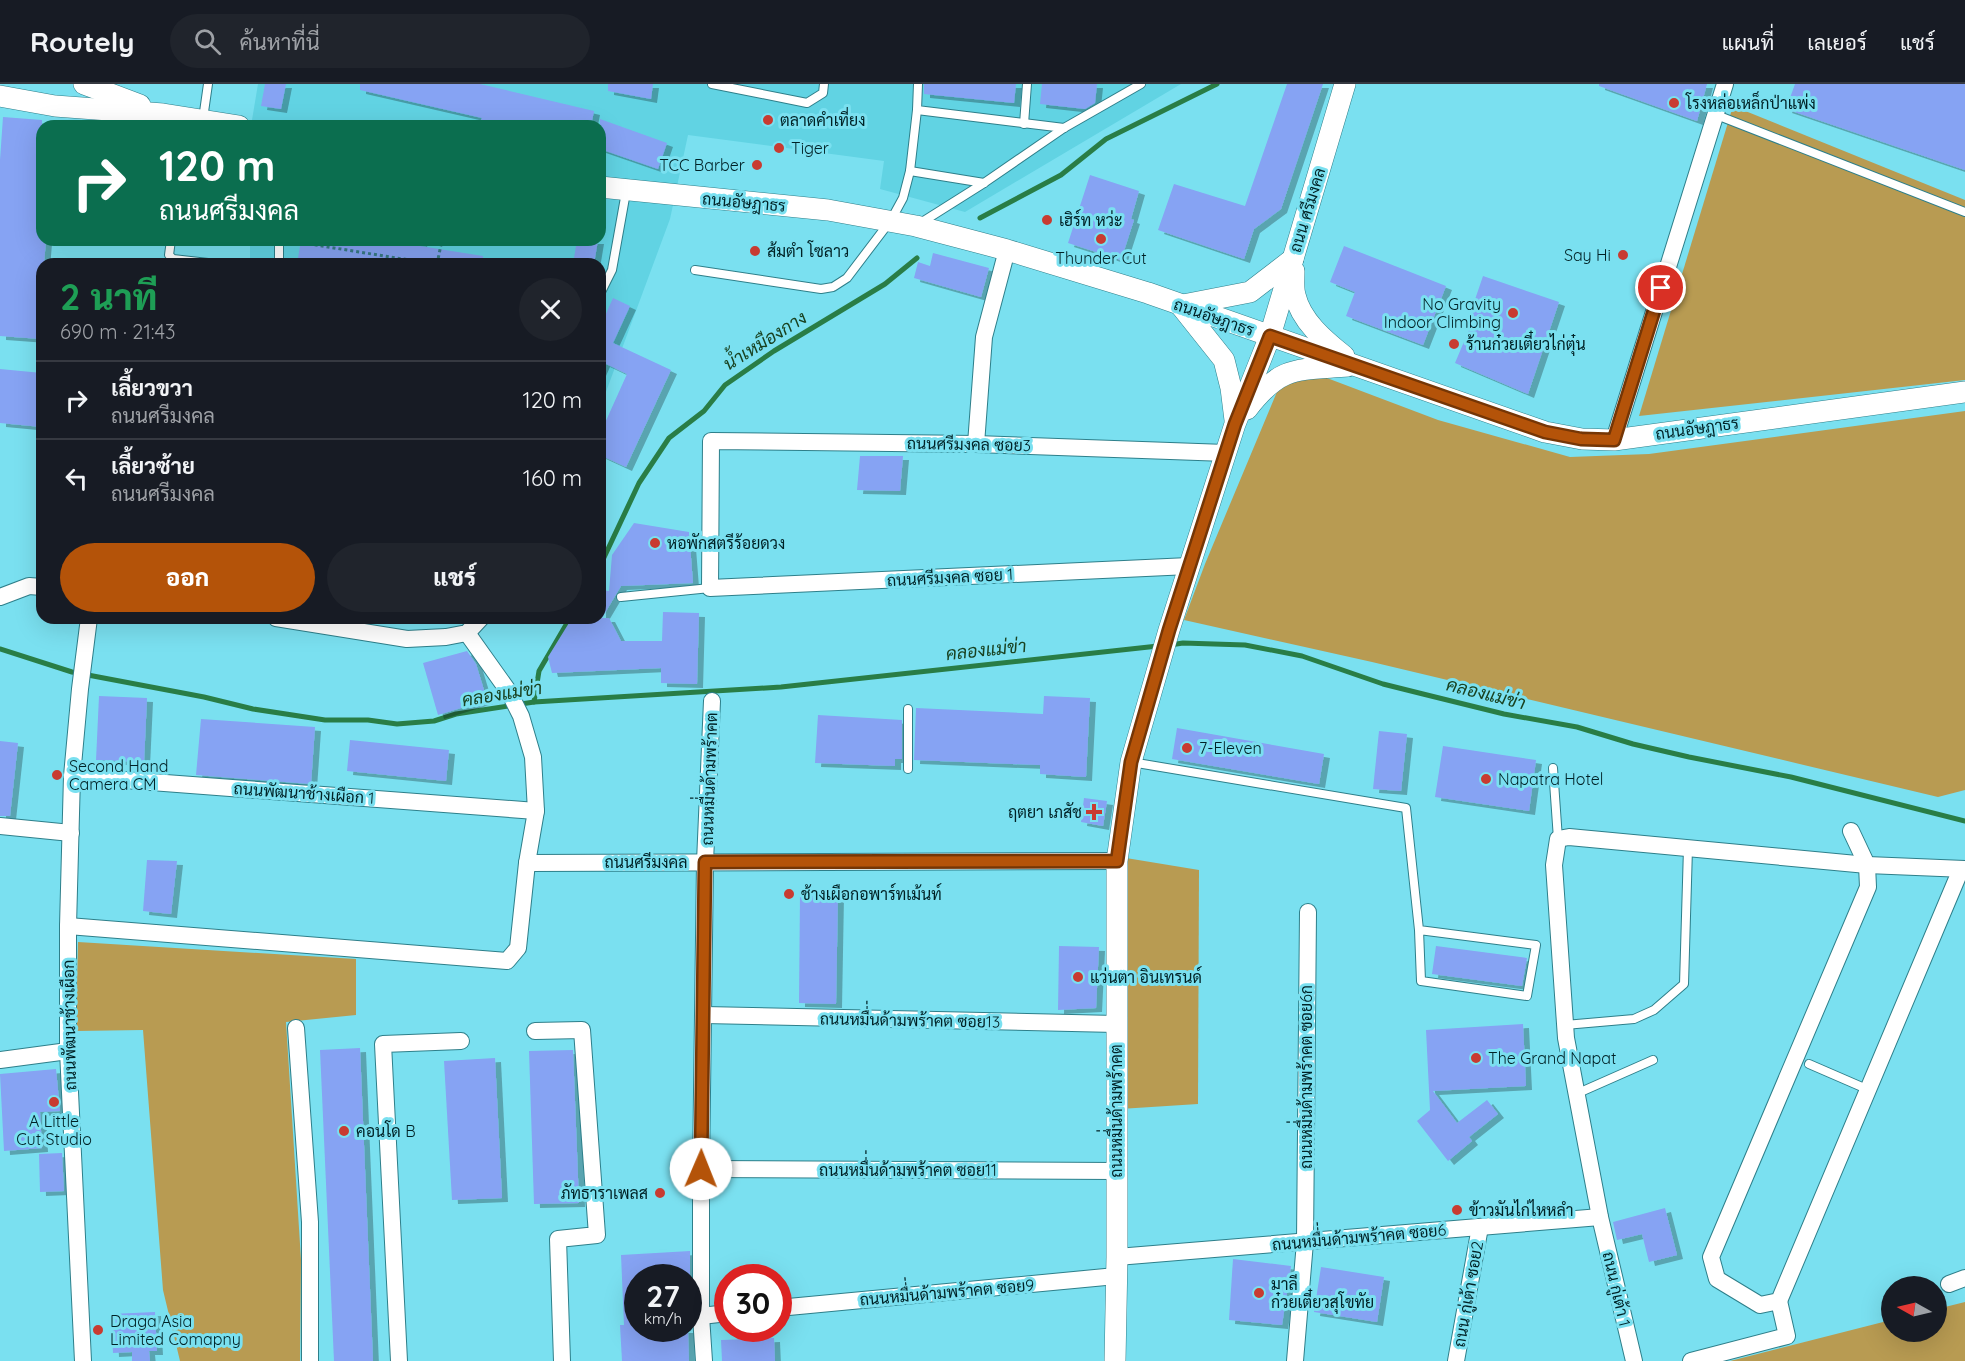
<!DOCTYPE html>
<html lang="th">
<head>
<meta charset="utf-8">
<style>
	:root { --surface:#171b24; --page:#20242c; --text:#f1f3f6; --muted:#9ea1a6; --line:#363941; --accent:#b45309 }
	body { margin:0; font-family:Quicksand,Sarabun,sans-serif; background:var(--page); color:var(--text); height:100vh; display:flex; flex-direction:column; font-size:22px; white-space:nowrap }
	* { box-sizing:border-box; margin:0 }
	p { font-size:20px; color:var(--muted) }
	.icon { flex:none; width:33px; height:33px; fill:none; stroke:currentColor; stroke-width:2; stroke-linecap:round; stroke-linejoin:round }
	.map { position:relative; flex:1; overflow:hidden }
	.sheet { position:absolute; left:36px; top:174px; width:570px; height:366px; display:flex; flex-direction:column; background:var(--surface); border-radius:18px; box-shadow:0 6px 24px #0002 }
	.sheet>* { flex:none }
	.guide { position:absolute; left:36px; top:36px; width:570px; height:126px; border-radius:18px; box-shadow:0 6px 24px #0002; background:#0b6e4f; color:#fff; overflow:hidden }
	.needle { width:39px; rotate:278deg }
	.fabs { position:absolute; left:1881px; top:1192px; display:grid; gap:12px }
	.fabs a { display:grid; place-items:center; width:66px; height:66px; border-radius:50%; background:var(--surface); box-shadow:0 6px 24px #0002; font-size:30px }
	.speed { position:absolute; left:624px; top:1180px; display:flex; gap:12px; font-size:30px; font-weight:700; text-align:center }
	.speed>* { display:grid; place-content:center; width:78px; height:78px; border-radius:50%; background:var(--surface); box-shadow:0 6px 24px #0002; line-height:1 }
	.speed small { font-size:15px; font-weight:400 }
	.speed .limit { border:9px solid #d22; background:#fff; color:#111 }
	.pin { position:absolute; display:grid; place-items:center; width:51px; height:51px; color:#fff; margin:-26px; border:3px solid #fff; border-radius:50%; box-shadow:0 2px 6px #0007 }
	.me { position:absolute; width:66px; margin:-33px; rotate:1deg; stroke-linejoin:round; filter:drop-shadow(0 0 4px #0008) }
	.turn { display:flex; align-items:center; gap:21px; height:126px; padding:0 24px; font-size:27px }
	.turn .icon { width:78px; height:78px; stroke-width:2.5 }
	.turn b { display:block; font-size:42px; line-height:51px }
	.round { display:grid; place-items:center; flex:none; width:63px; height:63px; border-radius:32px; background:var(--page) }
	.head { display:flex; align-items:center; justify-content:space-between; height:102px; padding:0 24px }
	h1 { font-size:36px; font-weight:800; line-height:45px; color:#1e9e55 }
	.cta { display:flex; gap:12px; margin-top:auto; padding:12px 24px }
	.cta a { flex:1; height:69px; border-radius:36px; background:var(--accent); color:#fff; font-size:24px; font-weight:800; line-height:69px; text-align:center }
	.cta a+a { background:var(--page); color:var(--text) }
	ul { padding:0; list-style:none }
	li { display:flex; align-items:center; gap:18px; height:78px; padding:0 24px; border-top:2px solid var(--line) }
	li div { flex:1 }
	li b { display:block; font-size:22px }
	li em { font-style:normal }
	header { display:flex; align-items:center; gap:36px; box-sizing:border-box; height:84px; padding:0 30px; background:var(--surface); border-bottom:2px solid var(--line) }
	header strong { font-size:28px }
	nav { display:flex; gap:33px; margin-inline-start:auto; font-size:21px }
	.search { width:420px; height:54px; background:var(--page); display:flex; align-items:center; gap:15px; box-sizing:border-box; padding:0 21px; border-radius:33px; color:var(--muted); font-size:22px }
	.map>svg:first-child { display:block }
</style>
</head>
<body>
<header>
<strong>Routely</strong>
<div class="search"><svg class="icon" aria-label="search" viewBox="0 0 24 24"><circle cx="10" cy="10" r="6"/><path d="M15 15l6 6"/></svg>ค้นหาที่นี่</div>
<nav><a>แผนที่</a><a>เลเยอร์</a><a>แชร์</a></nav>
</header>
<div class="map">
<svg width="1965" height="1277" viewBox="0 0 1965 1277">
	<defs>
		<filter id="shadow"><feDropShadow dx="6" dy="4" stdDeviation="0" flood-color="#0004"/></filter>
	</defs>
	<rect width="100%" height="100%" fill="#7ae0f0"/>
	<path fill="#61d3e3" d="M258 0H1181L965 128 880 105 884 77 688 51 670 135 600 324V180H250V156H600V42H251Z"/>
	<g fill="#b89b52">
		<path d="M1733 22 1965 116V296L1639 332Z"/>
		<path d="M1311 288 1438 336 1570 373 1649 370 1965 327V706L1938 713 1372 578 1184 536 1205 480 1279 303Z"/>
		<path d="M1126 774 1199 786 1198 1020 1120 1025Z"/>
		<path d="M78 858 356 875V931L286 938 301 1176 300 1277H180L163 1206 143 946 76 947Z"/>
		<path d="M1965 1218V1277H1730L1891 1236 1892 1248H1936L1937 1225Z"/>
	</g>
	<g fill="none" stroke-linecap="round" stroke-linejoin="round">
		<g stroke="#297d46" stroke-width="5">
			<path d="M980 134 1061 91 1106 55 1217 0"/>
			<path d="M600 482 639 399 669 354 704 327 725 301 774 267 885 200 917 174"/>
			<path d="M1170 561 1183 559 1245 561 1302 572 1383 600 1423 610 1504 630 1577 643 1633 660 1689 673 1791 693 1965 737"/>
			<path d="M0 565 72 588 204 613 253 625 325 636H368L397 640 434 637 456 630 534 618 781 603 1158 562"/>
			<path d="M534 618 539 587 570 534"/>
		</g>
	</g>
	<g fill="#86a3f3" filter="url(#shadow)">
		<path d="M265 0H286L281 25 261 22Z"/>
		<path d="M360 0H480L594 27 591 42H508L481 36 482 34 360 6Z"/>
		<path d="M608 0H653L651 15 608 7Z"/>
		<path d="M924 0H1016L1014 19 924 10Z"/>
		<path d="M1042 0H1097L1095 19 1085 25 1040 20Z"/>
		<path d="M1287 0H1323L1281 125 1254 145 1244 175 1158 146 1174 100 1245 122Z"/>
		<path d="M1599 0H1707L1697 37 1599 2Z"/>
		<path d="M1795 0H1965V86L1786 25Z"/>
		<path d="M3 33 42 36V156H46L44 180H42L41 255 0 252V76Z"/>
		<path d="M600 35 667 59 658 85 600 65Z"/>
		<path d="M1090 91 1139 107 1131 135 1134 136 1121 176 1068 159Z"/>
		<path d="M301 156H422L420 162 483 172V180H409L375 175 374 180H297Z"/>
		<path d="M577 156H598L594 180H573Z"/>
		<path d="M1344 162 1446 202 1423 261 1346 232 1355 208 1330 198Z"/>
		<path d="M933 169 989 184 981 213 914 194 918 178 930 182Z"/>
		<path d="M1483 192 1559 218 1528 310 1455 279 1471 241 1467 239Z"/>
		<path d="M613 214 630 222 613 259 671 286 626 383 600 371V350L627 290 604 279 600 288V243Z"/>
		<path d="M0 285 42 289V343L0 339Z"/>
		<path d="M860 372H903L900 407 857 406Z"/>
		<path d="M634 439 689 448 693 499 621 502 602 534H609L621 557H662L663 528 699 529 697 600 661 599V584L552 589 548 573 572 534H600V506L609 507 612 471Z"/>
		<path d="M467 567 476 580 487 616 438 631 423 579Z"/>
		<path d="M99 612 147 614 144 678 96 676Z"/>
		<path d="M1044 612 1090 614 1086 693 1040 690V681L914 676 916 624 1043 630Z"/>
		<path d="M818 631 902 636V675H895V682L815 679Z"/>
		<path d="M201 635 315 643 311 700 196 691Z"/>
		<path d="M1177 644 1324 670 1319 700 1172 675Z"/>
		<path d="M1379 647 1407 650 1401 707 1373 705Z"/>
		<path d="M350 656 449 666 446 697 347 687Z"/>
		<path d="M0 657 18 659 10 732H0Z"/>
		<path d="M1443 662 1536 676 1529 727 1435 713Z"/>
		<path d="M1084 714 1107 717 1103 742 1081 738Z"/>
		<path d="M147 776 177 777 171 830 143 827Z"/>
		<path d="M800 808H838L836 920 799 919Z"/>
		<path d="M1059 862 1099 863 1096 924 1058 926Z"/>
		<path d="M1436 862 1527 874 1522 902 1432 890Z"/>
		<path d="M1523 940 1526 1002 1433 1007 1457 1039 1487 1016 1498 1030 1469 1053 1472 1057 1448 1077 1417 1037 1430 1026 1426 946Z"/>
		<path d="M360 964 373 1277H334L320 966Z"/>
		<path d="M573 966 579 1119 534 1120 529 967Z"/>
		<path d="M495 974 502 1114 452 1116 444 977Z"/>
		<path d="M56 985 60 1027 40 1028 42 1064 4 1067 0 990Z"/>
		<path d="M62 1069 64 1107 40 1108 39 1070Z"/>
		<path d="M1665 1124 1677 1171 1649 1178 1642 1150 1617 1156 1613 1138Z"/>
		<path d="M690 1167V1194H638V1245H688L689 1277H622L620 1241H624L621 1171Z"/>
		<path d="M1233 1175 1291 1182 1282 1241 1229 1236Z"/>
		<path d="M1321 1183 1384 1193 1377 1238 1314 1228Z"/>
		<path d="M155 1228 157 1267H149L150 1277H132V1268L113 1269 111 1230Z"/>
		<path d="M774 1254 775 1277H722L721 1256Z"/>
	</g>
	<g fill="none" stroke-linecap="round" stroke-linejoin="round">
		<defs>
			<g id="service">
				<path d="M712 0 807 19 823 9 824 0"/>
				<path d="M918 0 917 26 1064 44"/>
				<path d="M1714 30 1965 128"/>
				<path d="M203 35 208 0"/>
				<path d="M1024 40 1027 0"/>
				<path d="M910 87 984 99"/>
				<path d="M919 140 984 99 1064 44 1141 0"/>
				<path d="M171 156 169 171 173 175 208 179"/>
				<path d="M279 180V156"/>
				<path d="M695 186 821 205 833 203 847 194 891 136 903 114 910 87 917 26"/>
				<path d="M600 210 612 186 626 108"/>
				<path d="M621 513 710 504"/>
				<path d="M1131 678 1406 724 1419 846 1421 897 1527 912 1536 861 1419 846"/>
				<path d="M1553 684 1558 755"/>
				<path d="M908 685V625"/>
				<path d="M1565 941 1634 935 1654 926 1684 900 1688 764"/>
				<path d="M1809 980 1869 1006"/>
				<path d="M1576 1010 1653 976"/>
			</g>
			<g id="minor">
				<path d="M1614 356 1725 0"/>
				<path d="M976 360 984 253 1007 166"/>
				<path d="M1189 482 710 504 711 357 976 360 1226 369"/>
				<path d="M0 513 29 502 42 503"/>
				<path d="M276 534 407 555 446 553 467 549 481 534"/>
				<path d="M72 692 536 727"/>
				<path d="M0 742 71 749"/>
				<path d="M1851 747 1867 781 1868 803 1711 1173 1717 1195 1760 1221 1779 1217 1961 785"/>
				<path d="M527 779 1117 777"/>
				<path d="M68 842 507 877 518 864 527 779 536 727 533 673 521 632 509 608 467 549"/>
				<path d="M704 931 1116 940"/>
				<path d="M296 944 310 1138V1277"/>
				<path d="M535 947 582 946 597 1151 558 1155 562 1277"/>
				<path d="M0 976 68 967"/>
				<path d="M701 1085 1116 1087"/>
				<path d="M1117 1173 1600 1133"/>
				<path d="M1949 1200 1965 1194"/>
				<path d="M778 1224 1116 1192"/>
				<path d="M701 1232 728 1229"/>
				<path d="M83 1277 68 967V842L72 692 80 605 89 534"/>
				<path d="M399 1277 383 960 461 957"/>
				<path d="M704 1277 701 1232V1085L705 778 712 617"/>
				<path d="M1295 1277 1305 1158 1308 828"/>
				<path d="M1456 1277 1480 1143"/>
				<path d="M1634 1277 1600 1133 1566 954 1554 781 1558 755 1569 753 1867 781 1965 785"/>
				<path d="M1691 1277 1787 1252 1779 1217"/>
			</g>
			<g id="tertiary">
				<path d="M84 0 140 21"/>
				<path d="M0 12 55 22 163 30 239 42"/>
				<path d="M600 103 828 126 916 142 1007 166 1148 209 1545 348 1582 355 1614 356 1965 308"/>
				<path d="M1294 187C1294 195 1293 204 1295 211 1301 237 1324 256 1344 272"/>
				<path d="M1183 221 1250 208 1293 175"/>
				<path d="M1181 222 1224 276 1231 304 1235 336"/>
				<path d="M1247 325C1281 281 1296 286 1348 282"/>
				<path d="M1115 1277 1117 1173V777L1131 678 1169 546 1235 340 1270 252 1345 0"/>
			</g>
		</defs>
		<use href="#service" stroke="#2e7f8a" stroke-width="10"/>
		<use href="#minor" stroke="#2e7f8a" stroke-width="18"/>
		<use href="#tertiary" stroke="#2e7f8a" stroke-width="22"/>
		<g stroke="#397b85" stroke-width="3" stroke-dasharray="3 3" stroke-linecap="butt">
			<path d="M291 157 434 180"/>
			<path d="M437 180 442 156"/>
		</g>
		<use href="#service" stroke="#fff" stroke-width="8"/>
		<use href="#minor" stroke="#fff" stroke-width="16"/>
		<use href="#tertiary" stroke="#fff" stroke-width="21"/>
	</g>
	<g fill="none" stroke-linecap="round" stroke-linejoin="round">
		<defs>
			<path id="route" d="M701 1085 705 778 1117 777 1131 678 1169 546 1235 340 1270 252 1545 348 1581 355 1614 356 1661 204"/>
		</defs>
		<use href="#route" stroke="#753606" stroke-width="15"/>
		<use href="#route" stroke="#b45309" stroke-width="10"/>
	</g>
	<g fill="#c83b31" stroke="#7ae0f0" stroke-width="2">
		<circle cx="1674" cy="19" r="6"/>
		<circle cx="768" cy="36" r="6"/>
		<circle cx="779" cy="64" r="6"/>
		<circle cx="757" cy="81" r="6"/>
		<circle cx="1047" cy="136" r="6"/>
		<circle cx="1101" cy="155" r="6"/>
		<circle cx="755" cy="167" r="6"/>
		<circle cx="1623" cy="171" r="6"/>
		<circle cx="1513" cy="229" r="6"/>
		<circle cx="1454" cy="260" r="6"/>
		<circle cx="655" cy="459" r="6"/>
		<circle cx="1187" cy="664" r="6"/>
		<circle cx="57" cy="691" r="6"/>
		<circle cx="1486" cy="695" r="6"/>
		<path d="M1091 719h6v6h6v6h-6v6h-6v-6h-6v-6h6z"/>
		<circle cx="789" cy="810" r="6"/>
		<circle cx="1078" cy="893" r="6"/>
		<circle cx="1476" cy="974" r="6"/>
		<circle cx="54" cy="1018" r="6"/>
		<circle cx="344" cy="1047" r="6"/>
		<circle cx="660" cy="1109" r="6"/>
		<circle cx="1457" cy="1126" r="6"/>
		<circle cx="1259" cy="1209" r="6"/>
		<circle cx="98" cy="1246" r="6"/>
	</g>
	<g text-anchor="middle" stroke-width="6" stroke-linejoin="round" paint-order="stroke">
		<g font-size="16" fill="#002226" stroke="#7ae0f0" text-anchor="start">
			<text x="1686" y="25">โรงหล่อเหล็กป่าแพ่ง</text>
			<text x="780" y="42">ตลาดคำเที่ยง</text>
			<text x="791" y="70">Tiger</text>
			<text x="745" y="87" text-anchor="end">TCC Barber</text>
			<text x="1059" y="142">เฮิร์ท หว่ะ</text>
			<text x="767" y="173">ส้มตำ โซลาว</text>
			<text x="1611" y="177" text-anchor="end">Say Hi</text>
			<text x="1101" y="180" text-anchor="middle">Thunder Cut</text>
			<text x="1501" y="226" text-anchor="end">No Gravity<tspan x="1501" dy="18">Indoor Climbing</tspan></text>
			<text x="1466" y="266">ร้านก๋วยเตี๋ยวไก่ตุ๋น</text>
			<text x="667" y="465">หอพักสตรีร้อยดวง</text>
			<text x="1199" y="670">7-Eleven</text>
			<text x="69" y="688">Second Hand<tspan x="69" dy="18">Camera CM</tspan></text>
			<text x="1498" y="701">Napatra Hotel</text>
			<text x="1082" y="734" text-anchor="end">ฤตยา เภสัช</text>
			<text x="801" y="816">ช้างเผือกอพาร์ทเม้นท์</text>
			<text x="1090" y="899">แว่นตา อินเทรนด์</text>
			<text x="1488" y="980">The Grand Napat</text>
			<text x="54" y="1043" text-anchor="middle">A Little<tspan x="54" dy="18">Cut Studio</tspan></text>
			<text x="356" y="1053">คอนโด B</text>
			<text x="648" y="1115" text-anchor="end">ภัทธาราเพลส</text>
			<text x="1469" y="1132">ข้าวมันไก่ไหหลำ</text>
			<text x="1271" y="1206">มาลี<tspan x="1271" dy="18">ก๋วยเตี๋ยวสุโขทัย</tspan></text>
			<text x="110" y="1243">Draga Asia<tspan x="110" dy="18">Limited Comapny</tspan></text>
		</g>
		<g font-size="16" fill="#002226" stroke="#7ae0f0">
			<text transform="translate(744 118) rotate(5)" y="6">ถนนอัษฎาธร</text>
			<text transform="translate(1307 126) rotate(-73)" y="6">ถนน ศรีมงคล</text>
			<text transform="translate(1214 233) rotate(19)" y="6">ถนนอัษฎาธร</text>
			<text transform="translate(1697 344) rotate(-8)" y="6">ถนนอัษฎาธร</text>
			<text transform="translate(969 360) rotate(1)" y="6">ถนนศรีมงคล ซอย3</text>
			<text transform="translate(950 493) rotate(-3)" y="6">ถนนศรีมงคล ซอย 1</text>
			<text transform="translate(709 695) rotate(-88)" y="6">ถนนหมื่่นด้ามพร้าคต</text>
			<text transform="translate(304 709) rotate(4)" y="6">ถนนพัฒนาช้างเผือก 1</text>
			<text x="646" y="784">ถนนศรีมงคล</text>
			<text transform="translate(910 936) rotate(1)" y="6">ถนนหมื่่นด้ามพร้าคต ซอย13</text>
			<text transform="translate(69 941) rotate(-91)" y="6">ถนนพัฒนาช้างเผือก</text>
			<text transform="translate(1306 993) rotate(-90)" y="6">ถนนหมื่่นด้ามพร้าคต ซอย6ก</text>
			<text transform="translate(1116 1027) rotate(-90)" y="6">ถนนหมื่่นด้ามพร้าคต</text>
			<text x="908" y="1092">ถนนหมื่่นด้ามพร้าคต ซอย11</text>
			<text transform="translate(1359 1153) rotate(-5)" y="6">ถนนหมื่่นด้ามพร้าคต ซอย6</text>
			<text transform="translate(1617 1205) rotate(77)" y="6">ถนน กู่เต้า 1</text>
			<text transform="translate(947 1208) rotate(-5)" y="6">ถนนหมื่่นด้ามพร้าคต ซอย9</text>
			<text transform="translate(1468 1210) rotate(-80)" y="6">ถนน กู่เต้า ซอย2</text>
		</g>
		<g font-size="18" font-style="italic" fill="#194221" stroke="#7ae0f0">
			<text transform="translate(765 257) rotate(-32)" y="6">น้ำเหมืองกาง</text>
			<text transform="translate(986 566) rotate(-6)" y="6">คลองแม่ข่า</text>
			<text transform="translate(502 610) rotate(-9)" y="6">คลองแม่ข่า</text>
			<text transform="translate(1486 610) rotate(14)" y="6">คลองแม่ข่า</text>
		</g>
	</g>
</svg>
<div class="fabs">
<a><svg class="needle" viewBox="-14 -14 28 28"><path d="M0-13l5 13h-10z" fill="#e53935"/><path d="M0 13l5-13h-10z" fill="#9ea1a6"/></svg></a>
</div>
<div class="speed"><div>27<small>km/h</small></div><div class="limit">30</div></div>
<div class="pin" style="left:1661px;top:204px;background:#d93025"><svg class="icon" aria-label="arrive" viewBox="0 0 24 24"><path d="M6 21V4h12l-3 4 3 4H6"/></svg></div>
<svg class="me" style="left:701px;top:1085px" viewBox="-20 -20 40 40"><circle r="19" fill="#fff"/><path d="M0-13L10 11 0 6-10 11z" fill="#b45309"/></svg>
<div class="guide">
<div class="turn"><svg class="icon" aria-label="right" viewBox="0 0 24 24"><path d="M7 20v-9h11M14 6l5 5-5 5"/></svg><div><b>120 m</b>ถนนศรีมงคล</div></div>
</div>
<section class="sheet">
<div class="head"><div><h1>2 นาที</h1><p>690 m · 21:43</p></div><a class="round"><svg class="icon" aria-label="close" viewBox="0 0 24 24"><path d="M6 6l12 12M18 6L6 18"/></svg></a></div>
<ul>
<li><svg class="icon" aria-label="right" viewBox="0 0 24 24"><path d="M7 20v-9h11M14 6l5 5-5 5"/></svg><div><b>เลี้ยวขวา</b><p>ถนนศรีมงคล</p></div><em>120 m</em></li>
<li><svg class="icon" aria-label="left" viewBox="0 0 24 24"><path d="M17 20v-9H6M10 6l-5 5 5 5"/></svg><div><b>เลี้ยวซ้าย</b><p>ถนนศรีมงคล</p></div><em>160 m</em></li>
</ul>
<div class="cta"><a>ออก</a><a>แชร์</a></div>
</section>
</div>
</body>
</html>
